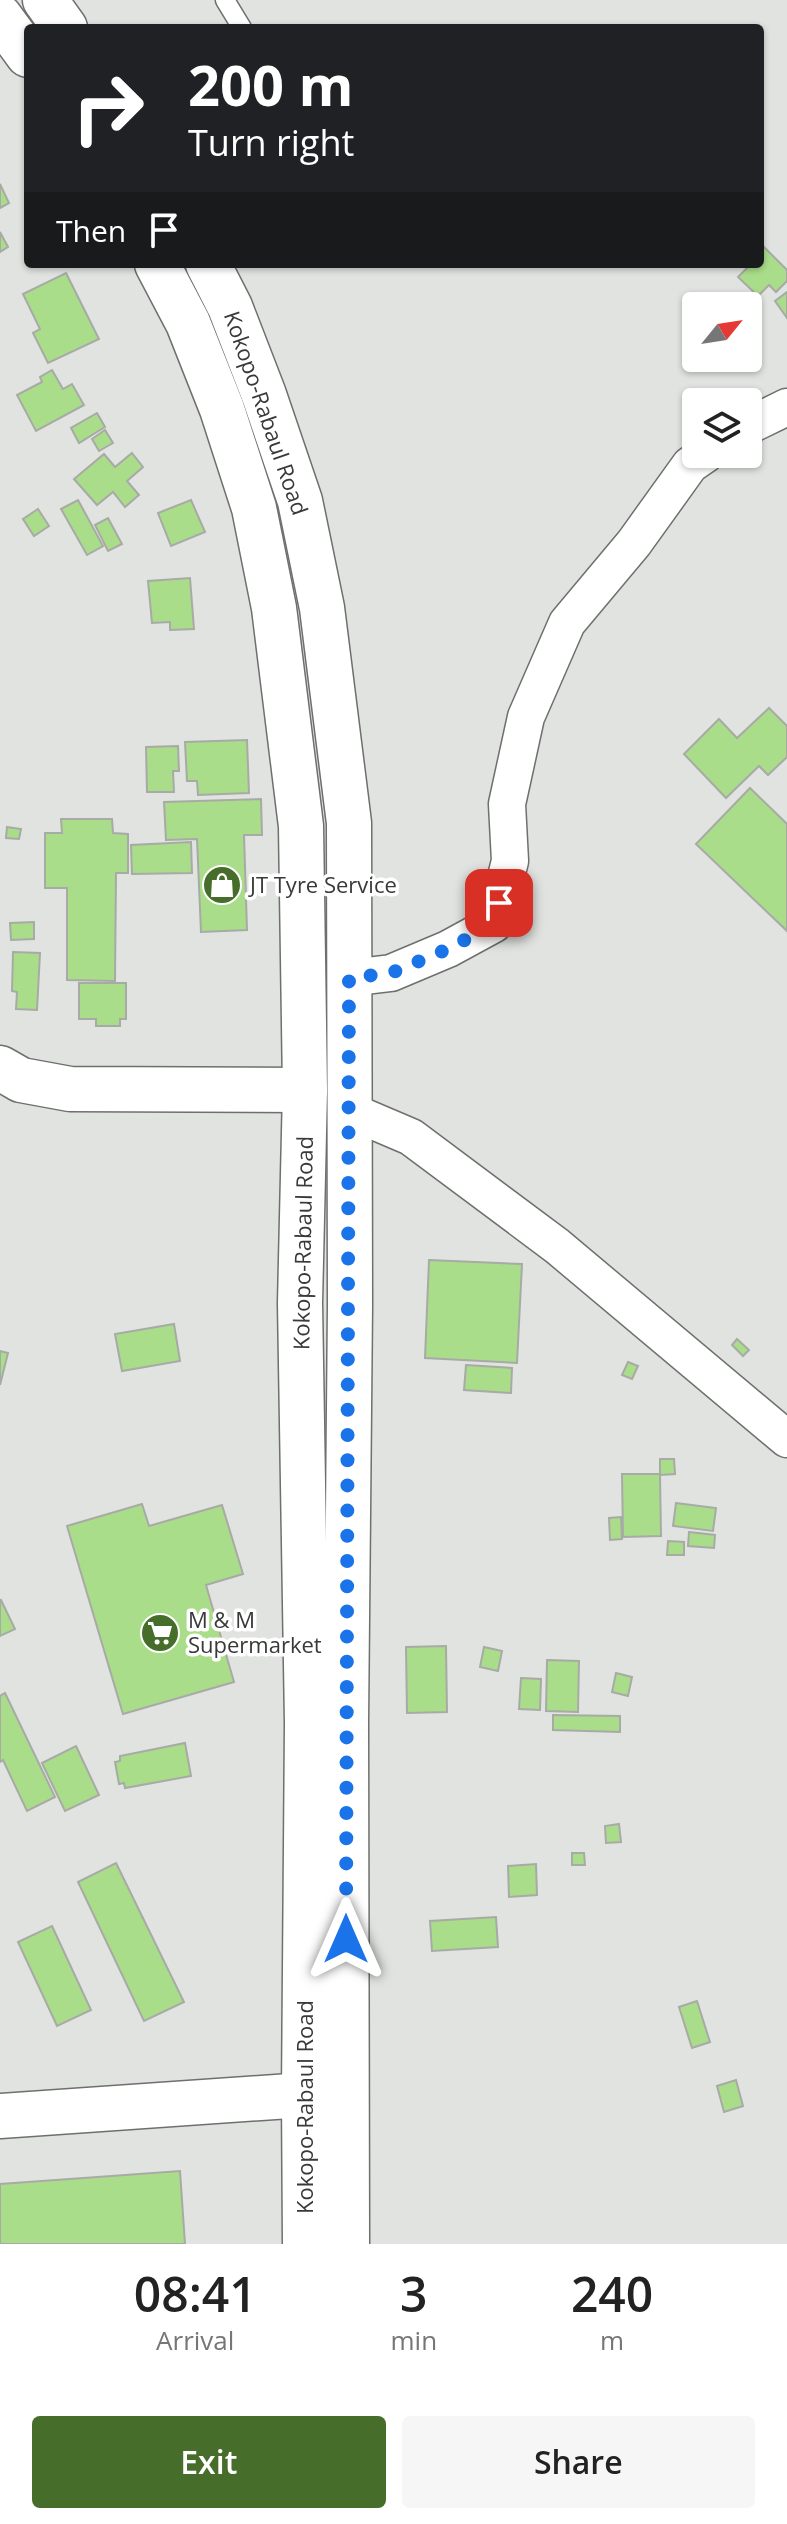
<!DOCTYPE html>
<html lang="en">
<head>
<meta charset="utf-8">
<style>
	:root { --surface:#fff; --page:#f6f6f6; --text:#222; --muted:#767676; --accent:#466d29 }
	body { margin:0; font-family:"Open Sans",sans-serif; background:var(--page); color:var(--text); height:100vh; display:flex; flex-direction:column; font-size:30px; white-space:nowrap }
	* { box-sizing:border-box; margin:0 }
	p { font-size:26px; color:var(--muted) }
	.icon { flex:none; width:44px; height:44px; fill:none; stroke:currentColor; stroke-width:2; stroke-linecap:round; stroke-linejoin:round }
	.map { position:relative; height:2244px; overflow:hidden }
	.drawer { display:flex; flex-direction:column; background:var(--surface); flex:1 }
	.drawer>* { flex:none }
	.guide { position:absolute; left:24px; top:24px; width:740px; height:244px; border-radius:8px; box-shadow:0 2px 6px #0004; background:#202124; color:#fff; overflow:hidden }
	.needle { width:52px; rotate:60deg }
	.tools { position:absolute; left:682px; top:292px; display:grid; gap:16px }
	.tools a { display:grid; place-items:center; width:80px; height:80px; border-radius:8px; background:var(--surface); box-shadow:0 2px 6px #0004; font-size:40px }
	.pin { position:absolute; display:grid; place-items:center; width:68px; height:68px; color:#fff; margin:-34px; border-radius:16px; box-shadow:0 4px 12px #0006 }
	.me { position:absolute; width:88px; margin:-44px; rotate:0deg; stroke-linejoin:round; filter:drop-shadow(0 0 6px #0008) }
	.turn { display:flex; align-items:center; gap:28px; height:168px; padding:0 32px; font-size:36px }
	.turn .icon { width:104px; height:104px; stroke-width:2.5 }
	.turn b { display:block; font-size:56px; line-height:68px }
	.then { display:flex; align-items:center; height:76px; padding:0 32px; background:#0003; gap:16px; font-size:30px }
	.eta { display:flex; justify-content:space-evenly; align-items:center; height:136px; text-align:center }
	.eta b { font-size:48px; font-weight:600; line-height:56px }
	.cta { display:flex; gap:16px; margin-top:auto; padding:16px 32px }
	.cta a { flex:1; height:92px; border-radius:8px; background:var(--accent); color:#fff; font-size:32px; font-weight:600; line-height:92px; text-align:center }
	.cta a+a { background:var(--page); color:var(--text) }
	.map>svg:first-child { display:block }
</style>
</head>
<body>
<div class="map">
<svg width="787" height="2244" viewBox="0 0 787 2244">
	<rect width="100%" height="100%" fill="#e0e3df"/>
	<g fill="#aadd8a" stroke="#a8aaa6" stroke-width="2">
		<path d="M0 184 9 203 0 208Z"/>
		<path d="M0 232 8 247 0 252Z"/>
		<path d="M760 243 787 270V281L776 292 769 285 758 296 738 277 751 264H760Z"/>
		<path d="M66 273 99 339 48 363 33 333 40 329 23 294Z"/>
		<path d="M787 292V318L775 301Z"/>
		<path d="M52 370 63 389 72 384 84 405 36 431 17 395 42 382 40 377Z"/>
		<path d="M97 413 105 427 79 443 71 428Z"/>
		<path d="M105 430 113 443 99 451 92 439Z"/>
		<path d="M132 453 143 467 127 481 139 495 125 507 113 492 97 505 74 479 104 454 115 467Z"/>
		<path d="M78 500 103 546 87 555 61 509Z"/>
		<path d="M191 500 205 532 171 546 158 513Z"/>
		<path d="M38 509 49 526 34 536 23 519Z"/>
		<path d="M108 518 122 544 108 551 95 525Z"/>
		<path d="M190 578 194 629 170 630V622L152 623 148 581Z"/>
		<path d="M769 708 787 726V757L768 775 759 766 726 798 684 754 719 719 737 738Z"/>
		<path d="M247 740 249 793 198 795 197 781H187L185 742Z"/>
		<path d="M178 746 179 771H173L174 792H147L146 747Z"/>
		<path d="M750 788 787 824V931L696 844Z"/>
		<path d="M261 799 262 835H244L247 930 201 932 197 839 166 840 164 802Z"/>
		<path d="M61 819H112L113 833 128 834V873H116L115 981 67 980V888H45V833H62Z"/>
		<path d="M7 827 21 829 19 839 6 838Z"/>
		<path d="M191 842 192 873 132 874 131 845Z"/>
		<path d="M34 922V939L11 940 10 923Z"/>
		<path d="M13 952 40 953 37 1010 16 1009 17 992 12 991Z"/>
		<path d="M79 983H126V1019H120V1026H96V1019H79Z"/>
		<path d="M429 1260 522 1264 517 1363 425 1358Z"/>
		<path d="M174 1324 180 1361 122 1371 115 1334Z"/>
		<path d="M737 1339 749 1350 743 1356 732 1345Z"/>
		<path d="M0 1351 8 1353 0 1385Z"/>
		<path d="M628 1362 638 1366 632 1379 622 1375Z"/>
		<path d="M466 1365 512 1368 511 1393 464 1390Z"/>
		<path d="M660 1459H674L675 1474 660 1475Z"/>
		<path d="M622 1474H660L661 1536 623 1537Z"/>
		<path d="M676 1503 716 1508 713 1531 673 1526Z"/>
		<path d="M142 1504 149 1526 222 1505 243 1574 206 1585 234 1682 123 1714 67 1526Z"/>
		<path d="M621 1517 622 1539 610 1540 609 1518Z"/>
		<path d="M689 1532 715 1535 714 1548 688 1546Z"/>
		<path d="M668 1541 684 1542V1555H667Z"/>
		<path d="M1 1600 15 1629 0 1636V1601Z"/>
		<path d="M446 1646 447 1712 407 1713 406 1647Z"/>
		<path d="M484 1647 502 1651 498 1671 480 1667Z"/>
		<path d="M547 1660 579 1661 578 1712 546 1711Z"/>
		<path d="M616 1673 632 1677 628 1696 612 1692Z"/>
		<path d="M521 1678 541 1679 540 1710 519 1709Z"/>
		<path d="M5 1693 55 1797 27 1811 3 1760 0 1762V1696Z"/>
		<path d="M553 1715 620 1716V1732L553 1730Z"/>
		<path d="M185 1743 191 1776 125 1788 124 1783 119 1784 115 1762 120 1761V1756Z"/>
		<path d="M76 1746 99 1795 65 1811 42 1763Z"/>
		<path d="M619 1824 621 1842 606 1843 605 1826Z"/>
		<path d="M572 1853H584L585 1865H572Z"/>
		<path d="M116 1863 184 2002 144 2021 78 1882Z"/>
		<path d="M536 1864 537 1895 509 1897 508 1866Z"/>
		<path d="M496 1917 498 1947 432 1951 430 1921Z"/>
		<path d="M52 1926 91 2010 57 2026 18 1942Z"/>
		<path d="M697 2001 710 2042 692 2048 679 2007Z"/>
		<path d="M736 2080 743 2106 724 2112 717 2086Z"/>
		<path d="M180 2171 185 2244H0V2184Z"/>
	</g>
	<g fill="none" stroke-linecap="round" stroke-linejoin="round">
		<defs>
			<path id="service" d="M225 0 242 28"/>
			<g id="minor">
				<path d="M748 426 787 407"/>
				<path d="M349 978 391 973 448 949 494 924 510 861 507 804 526 717 567 623 634 543 690 465 706 454"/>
				<path d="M350 1111 411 1137 557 1246 787 1439"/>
			</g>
			<g id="tertiary">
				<path d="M0 1068 21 1080 70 1089 305 1090"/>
				<path d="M0 2116 304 2095"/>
			</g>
			<g id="primary">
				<path d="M45 0 65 28"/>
				<path d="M0 17 28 55"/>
				<path d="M157 264 188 323 222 409 254 508 274 608 301 826 305 1090 300 1303 307 1723 304 2095 305 2244"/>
				<path d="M208 264 230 307 264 395 300 501 322 608 349 823 350 1305 346 1722 347 2244"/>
			</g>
		</defs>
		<use href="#service" stroke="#6d706c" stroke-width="21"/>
		<use href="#minor" stroke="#6d706c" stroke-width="39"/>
		<use href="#tertiary" stroke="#6d706c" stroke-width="47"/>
		<use href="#primary" stroke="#6d706c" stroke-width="47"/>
		<use href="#service" stroke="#fff" stroke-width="18"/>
		<use href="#minor" stroke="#fff" stroke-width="36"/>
		<use href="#tertiary" stroke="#fff" stroke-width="44"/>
		<use href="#primary" stroke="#fff" stroke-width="44"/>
	</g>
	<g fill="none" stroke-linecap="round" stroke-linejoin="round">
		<path stroke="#1a73e8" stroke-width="14" stroke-dasharray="0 25.2" d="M346 1939 349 978 391 973 448 949 494 924 499 903"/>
	</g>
	<defs>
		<symbol id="shop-disc" viewBox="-11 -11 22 22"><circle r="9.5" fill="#466d29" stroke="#fff"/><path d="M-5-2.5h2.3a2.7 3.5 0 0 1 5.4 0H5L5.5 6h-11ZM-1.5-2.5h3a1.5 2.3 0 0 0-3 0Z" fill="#fff"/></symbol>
		<symbol id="supermarket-disc" viewBox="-11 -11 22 22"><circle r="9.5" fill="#466d29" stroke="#fff"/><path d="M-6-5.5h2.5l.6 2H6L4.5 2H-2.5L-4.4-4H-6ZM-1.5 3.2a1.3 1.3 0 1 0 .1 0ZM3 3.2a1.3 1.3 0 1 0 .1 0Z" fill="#fff"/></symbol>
	</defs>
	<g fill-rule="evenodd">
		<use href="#shop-disc" x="200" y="863" width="44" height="44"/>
		<use href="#supermarket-disc" x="138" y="1611" width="44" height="44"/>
	</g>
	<g text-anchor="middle" stroke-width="7" stroke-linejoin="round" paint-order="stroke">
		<g font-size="22" fill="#383938" stroke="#fff">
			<text transform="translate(266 413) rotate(71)" y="8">Kokopo-Rabaul Road</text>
			<text transform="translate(303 1243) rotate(-89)" y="8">Kokopo-Rabaul Road</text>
			<text transform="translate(305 2107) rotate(-90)" y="8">Kokopo-Rabaul Road</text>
		</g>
		<g font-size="22" fill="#383938" stroke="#fff" text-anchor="start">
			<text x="250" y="893">JT Tyre Service</text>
			<text x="188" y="1628">M &amp; M<tspan x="188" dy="25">Supermarket</tspan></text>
		</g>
	</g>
</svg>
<div class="tools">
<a><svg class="needle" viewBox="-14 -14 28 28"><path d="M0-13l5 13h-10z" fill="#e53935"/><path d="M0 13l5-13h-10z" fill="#767676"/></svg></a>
<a><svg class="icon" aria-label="layers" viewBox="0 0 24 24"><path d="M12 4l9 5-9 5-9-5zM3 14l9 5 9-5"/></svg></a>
</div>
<div class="pin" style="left:499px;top:903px;background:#d93025"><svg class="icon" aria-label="arrive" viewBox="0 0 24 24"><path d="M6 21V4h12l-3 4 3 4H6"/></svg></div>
<svg class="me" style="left:346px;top:1939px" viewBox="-20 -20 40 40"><path d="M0-17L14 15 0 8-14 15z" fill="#1a73e8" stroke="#fff" stroke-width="4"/></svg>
<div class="guide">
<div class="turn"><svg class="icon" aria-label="right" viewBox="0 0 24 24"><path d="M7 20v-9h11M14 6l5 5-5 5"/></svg><div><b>200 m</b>Turn right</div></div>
<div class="then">Then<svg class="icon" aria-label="arrive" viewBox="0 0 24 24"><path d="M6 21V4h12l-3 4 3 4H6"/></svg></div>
</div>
</div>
<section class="drawer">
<div class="eta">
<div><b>08:41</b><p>Arrival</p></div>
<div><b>3</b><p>min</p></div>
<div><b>240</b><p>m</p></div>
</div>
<div class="cta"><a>Exit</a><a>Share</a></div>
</section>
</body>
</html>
